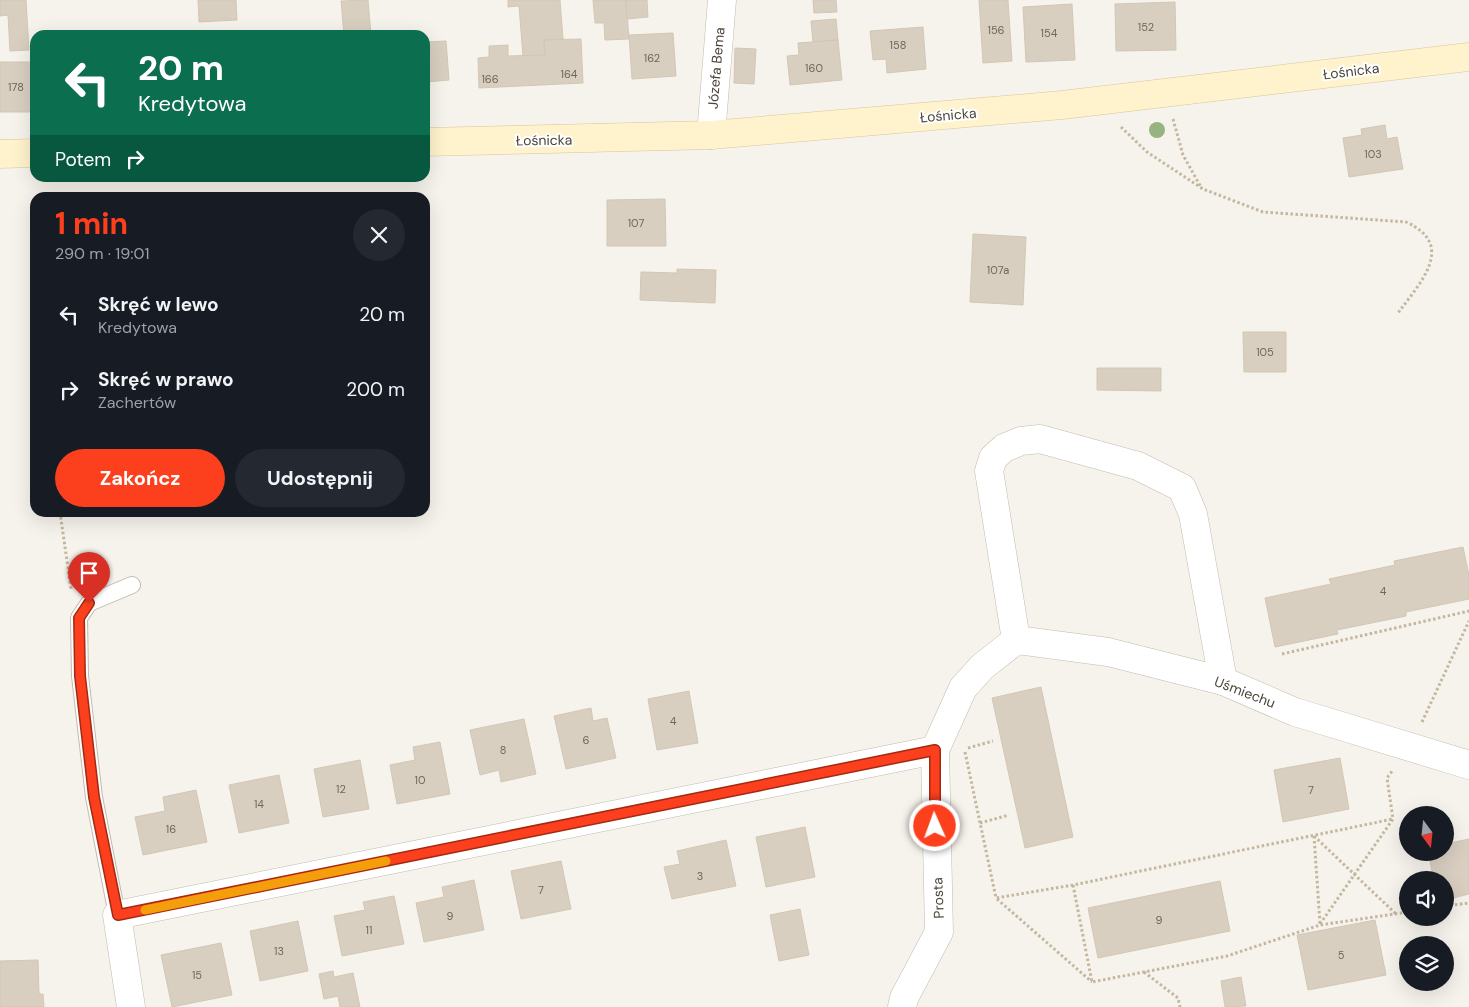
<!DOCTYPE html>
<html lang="pl">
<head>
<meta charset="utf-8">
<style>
	:root { --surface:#171b24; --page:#242831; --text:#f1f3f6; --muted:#9ea1a6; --accent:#fc3f1d }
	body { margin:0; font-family:"DM Sans",sans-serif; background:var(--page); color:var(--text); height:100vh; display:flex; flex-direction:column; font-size:19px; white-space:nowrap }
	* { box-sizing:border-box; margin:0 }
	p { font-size:16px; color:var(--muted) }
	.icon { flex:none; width:28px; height:28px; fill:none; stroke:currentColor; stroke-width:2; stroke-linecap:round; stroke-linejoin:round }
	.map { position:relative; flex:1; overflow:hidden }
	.panel { position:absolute; left:30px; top:192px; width:400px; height:325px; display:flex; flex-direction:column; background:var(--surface); border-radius:15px; box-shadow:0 5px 20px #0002 }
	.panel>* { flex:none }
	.hud { position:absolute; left:30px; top:30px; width:400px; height:152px; border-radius:15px; box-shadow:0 5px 20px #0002; background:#0b6e4f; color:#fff; overflow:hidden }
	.needle { width:32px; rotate:165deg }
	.fabs { position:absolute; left:1399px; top:806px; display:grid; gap:10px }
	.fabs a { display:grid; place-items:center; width:55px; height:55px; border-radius:50%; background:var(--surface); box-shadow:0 5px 20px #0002; font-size:25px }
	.pin { position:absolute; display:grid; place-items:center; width:42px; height:42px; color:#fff; margin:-51px -21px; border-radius:50% 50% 50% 0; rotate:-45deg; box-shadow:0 0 5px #0007 }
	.pin .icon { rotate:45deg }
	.me { position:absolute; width:55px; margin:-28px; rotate:358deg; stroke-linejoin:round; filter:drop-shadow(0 0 4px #0008) }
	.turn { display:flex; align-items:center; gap:18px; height:105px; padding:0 25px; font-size:22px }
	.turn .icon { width:65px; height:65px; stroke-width:2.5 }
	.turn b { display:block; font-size:35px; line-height:42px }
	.then { display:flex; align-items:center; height:48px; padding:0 25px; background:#0003; gap:10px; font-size:19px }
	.round { display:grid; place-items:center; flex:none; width:52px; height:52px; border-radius:26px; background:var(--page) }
	.headline { display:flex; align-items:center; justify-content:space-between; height:85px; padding:0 25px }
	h1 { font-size:30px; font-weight:700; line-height:38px; color:var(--accent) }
	.action { display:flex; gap:10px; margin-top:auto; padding:10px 25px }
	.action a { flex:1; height:58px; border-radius:30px; background:var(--accent); color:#fff; font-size:20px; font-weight:700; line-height:58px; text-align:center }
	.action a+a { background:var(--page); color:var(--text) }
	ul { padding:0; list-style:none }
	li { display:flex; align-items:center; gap:15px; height:75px; padding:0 25px }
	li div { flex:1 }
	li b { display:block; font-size:19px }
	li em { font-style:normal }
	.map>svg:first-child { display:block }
</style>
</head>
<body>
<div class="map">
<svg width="1469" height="1007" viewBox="0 0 1469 1007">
	<rect width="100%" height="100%" fill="#f6f3ec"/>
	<g fill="#d8cfc1" stroke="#d3c7b4">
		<path d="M0 0H26L29 50 10 51 8 15 0 16Z"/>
		<path d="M198 0H236L237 20 199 22Z"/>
		<path d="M368 0 371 35H344L341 1Z"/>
		<path d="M508 0H560L563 39 544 40 545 55 523 56 519 6 508 7Z"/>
		<path d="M593 0H626L629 39 605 40 604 23H595Z"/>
		<path d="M626 0H647L648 17 627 19Z"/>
		<path d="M813 0H836L837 12 814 13Z"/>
		<path d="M979 0H1008L1012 61 983 63Z"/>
		<path d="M1175 2 1176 50 1116 51 1115 4Z"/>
		<path d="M1072 4 1075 60 1026 62 1023 7Z"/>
		<path d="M836 19 838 40 813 42 811 21Z"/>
		<path d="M923 27 926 69 887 73 886 59 873 60 870 31Z"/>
		<path d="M673 33 676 76 632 79 629 35Z"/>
		<path d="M581 39 583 83 479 88 478 58 489 57V46L508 45V56L545 55 544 40Z"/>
		<path d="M838 40 842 80 790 85 787 56 799 55 798 43Z"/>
		<path d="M446 41 449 80 425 82V42Z"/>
		<path d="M735 48 756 49 754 84 734 83Z"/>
		<path d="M0 62H31L32 112H0Z"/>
		<path d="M1385 125 1387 139 1397 137 1403 169 1349 177 1343 138 1362 135 1361 129Z"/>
		<path d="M665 199 666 246H607V200Z"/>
		<path d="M973 234 1026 237 1023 305 970 302Z"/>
		<path d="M677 269 716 270 715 303 640 300 641 272 677 273Z"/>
		<path d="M1243 332H1286V372H1244Z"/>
		<path d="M1097 368H1161V391L1097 390Z"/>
		<path d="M1463 547 1469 575V599L1406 612V616L1337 630 1338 634 1275 647 1265 598 1331 584 1329 579 1395 565 1394 561Z"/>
		<path d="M1041 687 1073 837 1025 848 992 698Z"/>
		<path d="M689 691 698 743 657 750 648 699Z"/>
		<path d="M591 708 593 721 607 718 616 758 566 769 554 716Z"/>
		<path d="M524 719 536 774 501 782 499 770 480 775 470 730Z"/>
		<path d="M440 742 450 794 397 804 390 765 415 760 413 747Z"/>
		<path d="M1340 758 1349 809 1283 822 1274 770Z"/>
		<path d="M360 760 369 809 323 817 314 769Z"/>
		<path d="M279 775 289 823 239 833 229 785Z"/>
		<path d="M196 790 207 842 143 855 135 817 165 811 163 797Z"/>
		<path d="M805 827 815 877 766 887 756 837Z"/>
		<path d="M1469 839V894L1445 900V880H1434L1428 852H1445V844Z"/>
		<path d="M726 840 736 886 672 899 664 867 680 864 677 851Z"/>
		<path d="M561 861 571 909 521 919 511 871Z"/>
		<path d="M474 880 484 930 424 942 416 903 444 897 442 887Z"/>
		<path d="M1220 881 1230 931 1098 958 1088 908Z"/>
		<path d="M394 896 404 944 342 956 334 916 365 910 363 902Z"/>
		<path d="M800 909 809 955 779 961 770 915Z"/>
		<path d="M1375 920 1386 975 1308 990 1297 935Z"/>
		<path d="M298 921 308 971 260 981 250 931Z"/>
		<path d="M221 943 232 995 172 1007 161 955Z"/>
		<path d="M38 960 39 994H43L44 1007H0V961Z"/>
		<path d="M333 971 334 977 353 973 360 1007H340L338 996 324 999 319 974Z"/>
		<path d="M1241 977 1246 1006 1225 1007 1221 981Z"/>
	</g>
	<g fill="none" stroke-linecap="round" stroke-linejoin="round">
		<defs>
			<path id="lane" d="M117 915 94 797 80 676 79 618 89 603 132 585"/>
			<g id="street">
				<path d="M711 135 722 0"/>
				<path d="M1016 640 989 471 993 458 1004 448 1021 441 1040 439 1138 466 1182 488 1193 514 1223 681"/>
				<path d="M1016 640 1108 652 1223 681 1295 712 1469 765"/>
				<path d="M131 1007 117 915 935 750"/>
				<path d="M902 1007 904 998 939 932 935 750 963 688 982 667 1016 640"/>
			</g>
			<g id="secondary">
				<path d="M425 142 711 135 1062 105 1469 57"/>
				<path d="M0 154 35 153"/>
			</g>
		</defs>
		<use href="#lane" stroke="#c2bbae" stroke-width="18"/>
		<use href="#street" stroke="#c2bbae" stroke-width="29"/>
		<use href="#secondary" stroke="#d6c79b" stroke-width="29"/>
		<g stroke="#c4b79f" stroke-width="3" stroke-dasharray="2.5 2.5" stroke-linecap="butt">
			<path d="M1173 119 1183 155 1202 189"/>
			<path d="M1121 127 1147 152 1203 189 1263 212 1406 222C1457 245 1420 283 1398 313"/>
			<path d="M60 512 71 589"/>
			<path d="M1282 654 1469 611"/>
			<path d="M1422 722 1469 621"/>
			<path d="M968 748 993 741"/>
			<path d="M965 752 996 898 1073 885 1393 819"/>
			<path d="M980 823 1009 815"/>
			<path d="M1314 836 1396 914"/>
			<path d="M1314 836 1320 924"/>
			<path d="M1073 885 1092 982 1227 956 1320 925 1408 912"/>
			<path d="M997 899 1092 982"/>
			<path d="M1445 906 1469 903"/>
			<path d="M1320 924 1393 819 1387 778 1393 770"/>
			<path d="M1144 972 1178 998 1180 1007"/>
		</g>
		<use href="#lane" stroke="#fff" stroke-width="16"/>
		<use href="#street" stroke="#fff" stroke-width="28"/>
		<use href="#secondary" stroke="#fff3cd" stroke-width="28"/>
	</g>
	<circle fill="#97b381" cx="1157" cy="130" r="8"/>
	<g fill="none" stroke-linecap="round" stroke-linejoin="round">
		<defs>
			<path id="route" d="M89 603 79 618 80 676 94 797 118 915 935 750V826"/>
		</defs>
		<use href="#route" stroke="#a42913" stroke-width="12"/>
		<use href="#route" stroke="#fc3f1d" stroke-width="9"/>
		<path stroke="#f59e0b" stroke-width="9" d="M145 910 386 861"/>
	</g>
	<g text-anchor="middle" stroke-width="4" stroke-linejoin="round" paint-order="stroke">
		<g font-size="11" fill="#6e675b">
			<text x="1146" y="31">152</text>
			<text x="996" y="34">156</text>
			<text x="1049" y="37">154</text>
			<text x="898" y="49">158</text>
			<text x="652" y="62">162</text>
			<text x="814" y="72">160</text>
			<text x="569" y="78">164</text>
			<text x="490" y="83">166</text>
			<text x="16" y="91">178</text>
			<text x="1373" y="158">103</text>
			<text x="636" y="227">107</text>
			<text x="998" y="274">107a</text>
			<text x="1265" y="356">105</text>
			<text x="1383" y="595">4</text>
			<text x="673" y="725">4</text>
			<text x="586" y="744">6</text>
			<text x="503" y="754">8</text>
			<text x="420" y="784">10</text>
			<text x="341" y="793">12</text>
			<text x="1311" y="794">7</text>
			<text x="259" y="808">14</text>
			<text x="171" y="833">16</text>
			<text x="700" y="880">3</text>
			<text x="541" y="894">7</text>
			<text x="450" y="920">9</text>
			<text x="1159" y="924">9</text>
			<text x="369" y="934">11</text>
			<text x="279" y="955">13</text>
			<text x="1341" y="959">5</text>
			<text x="197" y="979">15</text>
		</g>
		<g font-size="14" fill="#4b4439" stroke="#fff">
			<text transform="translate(716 68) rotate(-85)" y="5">Józefa Bema</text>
			<text transform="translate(1351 71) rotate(-7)" y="5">Łośnicka</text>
			<text transform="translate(948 115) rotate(-5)" y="5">Łośnicka</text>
			<text transform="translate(544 140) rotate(-1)" y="5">Łośnicka</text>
			<text transform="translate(1245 692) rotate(21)" y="5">Uśmiechu</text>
			<text transform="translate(938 898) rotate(-92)" y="5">Prosta</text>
		</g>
	</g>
</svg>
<div class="fabs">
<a><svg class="needle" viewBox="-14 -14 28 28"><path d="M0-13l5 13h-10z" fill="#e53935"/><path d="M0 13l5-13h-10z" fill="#9ea1a6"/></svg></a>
<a><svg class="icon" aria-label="sound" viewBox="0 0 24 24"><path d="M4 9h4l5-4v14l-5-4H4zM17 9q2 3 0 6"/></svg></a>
<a><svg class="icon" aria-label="layers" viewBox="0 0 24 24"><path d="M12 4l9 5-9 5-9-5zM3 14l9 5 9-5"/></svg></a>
</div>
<div class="pin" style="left:89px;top:603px;background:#d93025"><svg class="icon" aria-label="arrive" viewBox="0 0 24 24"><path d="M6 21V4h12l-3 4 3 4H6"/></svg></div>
<svg class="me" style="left:935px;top:826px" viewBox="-20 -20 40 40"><circle r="17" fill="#fc3f1d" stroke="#fff" stroke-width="3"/><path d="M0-11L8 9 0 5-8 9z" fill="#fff"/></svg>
<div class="hud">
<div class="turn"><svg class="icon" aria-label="left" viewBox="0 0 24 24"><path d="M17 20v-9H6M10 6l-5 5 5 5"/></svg><div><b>20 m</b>Kredytowa</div></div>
<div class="then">Potem<svg class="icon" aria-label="right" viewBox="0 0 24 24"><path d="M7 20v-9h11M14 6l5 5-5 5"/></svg></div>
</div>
<section class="panel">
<div class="headline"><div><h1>1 min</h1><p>290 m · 19:01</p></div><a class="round"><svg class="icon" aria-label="close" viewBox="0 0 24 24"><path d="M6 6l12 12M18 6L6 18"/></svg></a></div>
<ul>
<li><svg class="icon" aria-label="left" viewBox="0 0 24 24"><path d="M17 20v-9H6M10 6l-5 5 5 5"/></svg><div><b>Skręć w lewo</b><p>Kredytowa</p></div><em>20 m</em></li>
<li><svg class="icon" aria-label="right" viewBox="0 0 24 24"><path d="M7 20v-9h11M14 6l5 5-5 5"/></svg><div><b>Skręć w prawo</b><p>Zachertów</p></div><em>200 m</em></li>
</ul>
<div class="action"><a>Zakończ</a><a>Udostępnij</a></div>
</section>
</div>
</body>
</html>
